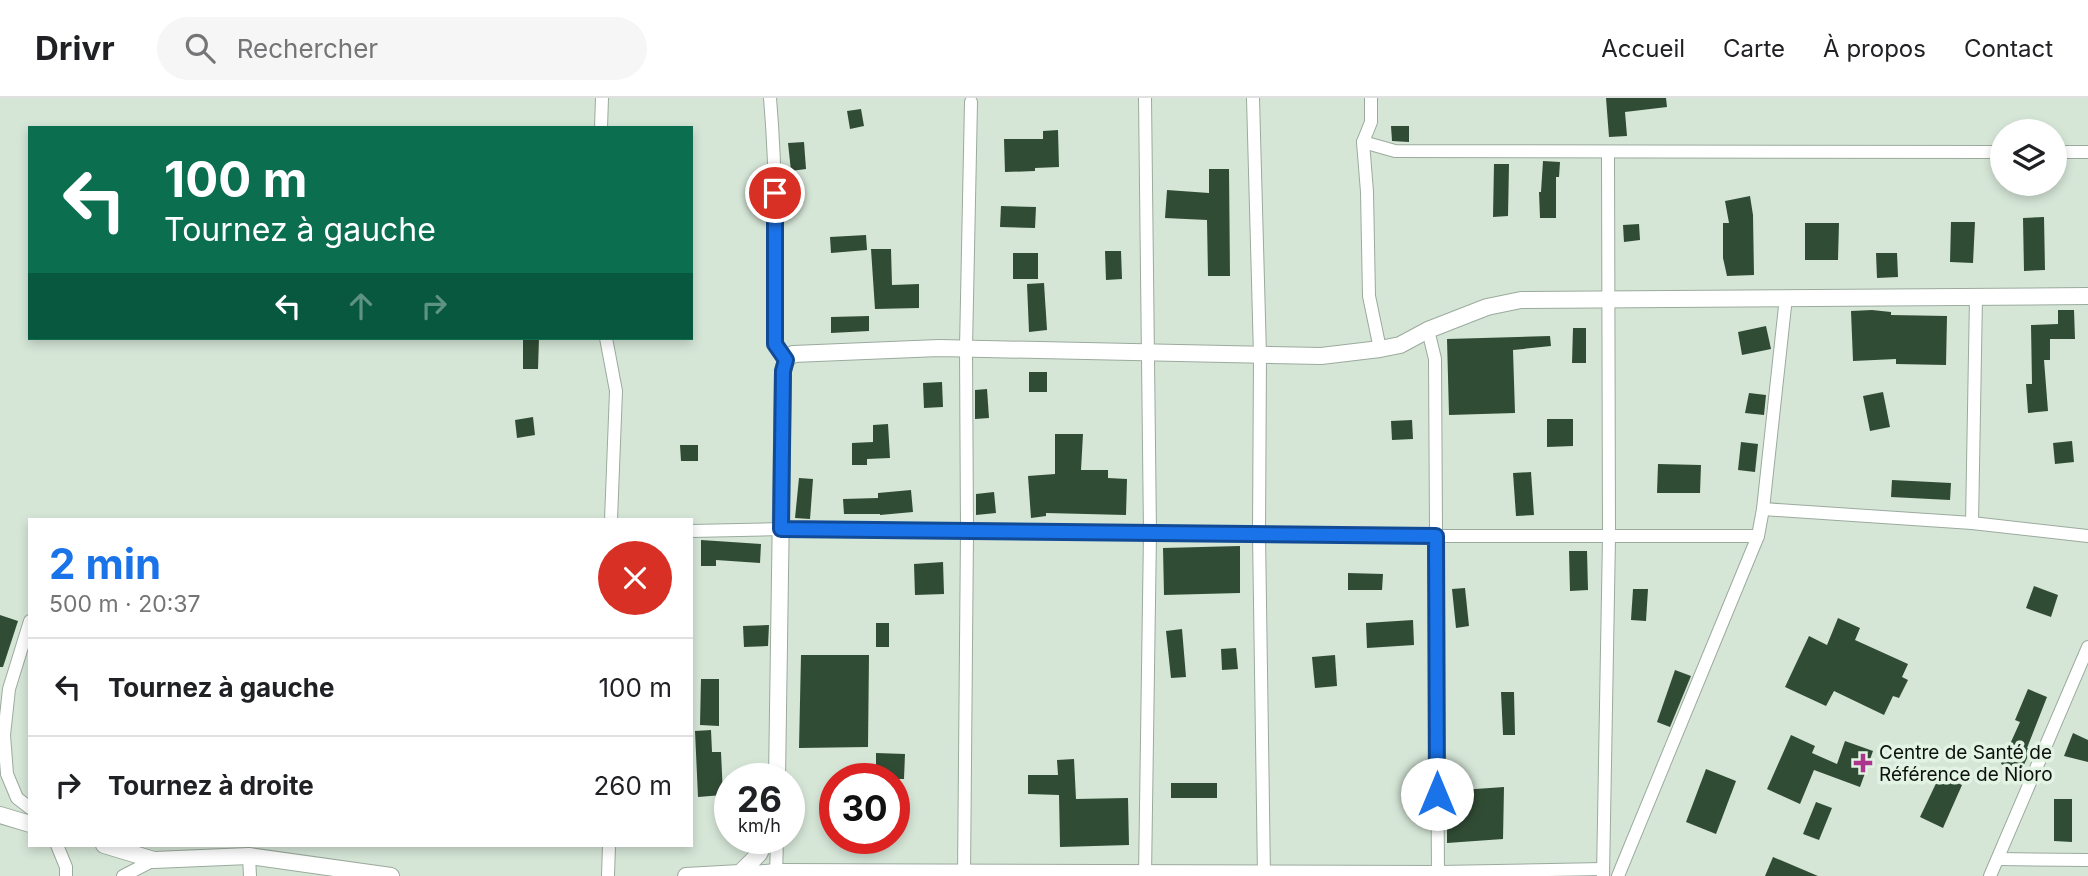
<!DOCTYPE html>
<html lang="fr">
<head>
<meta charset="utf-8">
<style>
	:root { --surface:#fff; --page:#f6f6f6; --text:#202124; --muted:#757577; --line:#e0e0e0; --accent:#1a73e8 }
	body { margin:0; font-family:Inter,sans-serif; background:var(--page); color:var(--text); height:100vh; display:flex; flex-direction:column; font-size:26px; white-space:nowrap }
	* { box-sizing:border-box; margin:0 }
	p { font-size:23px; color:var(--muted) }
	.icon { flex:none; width:38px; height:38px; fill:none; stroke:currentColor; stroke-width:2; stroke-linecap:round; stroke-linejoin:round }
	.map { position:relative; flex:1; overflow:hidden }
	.sheet { position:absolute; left:28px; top:420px; width:665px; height:329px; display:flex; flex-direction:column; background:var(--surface); border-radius:0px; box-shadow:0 4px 10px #0003 }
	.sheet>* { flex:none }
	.guide { position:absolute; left:28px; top:28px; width:665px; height:214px; border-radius:0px; box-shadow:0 4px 10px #0003; background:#0b6e4f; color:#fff; overflow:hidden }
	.tools { position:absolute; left:1990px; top:21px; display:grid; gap:14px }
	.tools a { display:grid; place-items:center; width:77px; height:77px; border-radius:50%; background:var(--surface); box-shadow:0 4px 10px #0003; font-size:35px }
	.speed { position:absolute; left:714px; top:665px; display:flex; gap:14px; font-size:35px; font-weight:700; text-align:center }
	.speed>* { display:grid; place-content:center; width:91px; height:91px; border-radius:50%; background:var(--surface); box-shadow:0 4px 10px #0003; line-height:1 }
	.speed small { font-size:18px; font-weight:400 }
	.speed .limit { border:10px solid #d22; background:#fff; color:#111 }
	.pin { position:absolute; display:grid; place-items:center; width:60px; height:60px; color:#fff; margin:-30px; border:4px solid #fff; border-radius:50%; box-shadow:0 2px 7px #0007 }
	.me { position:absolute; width:77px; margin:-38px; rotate:0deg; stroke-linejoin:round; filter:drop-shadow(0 0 5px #0008) }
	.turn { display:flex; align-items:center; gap:24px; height:147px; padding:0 21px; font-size:32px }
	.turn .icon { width:91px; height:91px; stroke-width:2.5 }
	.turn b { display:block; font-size:49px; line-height:60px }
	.lanes { display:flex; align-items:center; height:66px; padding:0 21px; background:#0003; justify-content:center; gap:35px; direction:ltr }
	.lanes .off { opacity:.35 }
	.round { display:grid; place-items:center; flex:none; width:74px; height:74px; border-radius:37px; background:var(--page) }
	.headline { display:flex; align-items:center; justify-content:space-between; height:119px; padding:0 21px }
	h1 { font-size:42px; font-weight:700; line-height:52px; color:var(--accent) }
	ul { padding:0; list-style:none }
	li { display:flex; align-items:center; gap:21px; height:98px; padding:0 21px; border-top:2px solid var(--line) }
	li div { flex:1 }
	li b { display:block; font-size:26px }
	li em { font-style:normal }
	header { display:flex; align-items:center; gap:42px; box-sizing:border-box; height:98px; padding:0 35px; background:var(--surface); border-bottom:2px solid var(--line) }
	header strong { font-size:33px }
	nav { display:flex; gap:38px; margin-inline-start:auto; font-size:24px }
	.search { width:490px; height:63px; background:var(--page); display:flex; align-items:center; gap:18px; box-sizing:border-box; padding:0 24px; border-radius:38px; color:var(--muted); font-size:26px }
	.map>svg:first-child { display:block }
</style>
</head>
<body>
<header>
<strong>Drivr</strong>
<div class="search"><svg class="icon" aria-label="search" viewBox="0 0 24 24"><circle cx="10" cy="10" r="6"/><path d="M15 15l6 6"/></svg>Rechercher</div>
<nav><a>Accueil</a><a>Carte</a><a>À propos</a><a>Contact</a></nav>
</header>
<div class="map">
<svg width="2088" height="778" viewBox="0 0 2088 778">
	<rect width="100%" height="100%" fill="#d5e6d7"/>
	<g fill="#314c35">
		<path d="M1606 0H1666L1667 9 1625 14 1627 38 1609 39Z"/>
		<path d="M861 11 864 28 850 31 847 13Z"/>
		<path d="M1391 28H1409V44L1392 43Z"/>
		<path d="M1058 32 1059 69 1035 70V73L1005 74 1004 41H1043V33Z"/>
		<path d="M804 44 806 71 791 73 788 45Z"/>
		<path d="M1543 63 1560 64 1559 79H1556V120H1540L1539 94H1541Z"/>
		<path d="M1494 66H1509L1508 118 1493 119Z"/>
		<path d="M1209 71H1229L1230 178H1208L1207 122 1165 120 1167 92 1209 95Z"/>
		<path d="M1750 98 1753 117 1754 177 1727 178 1723 160V125H1729L1725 103Z"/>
		<path d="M1001 108 1036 109 1035 130 1000 129Z"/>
		<path d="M2044 119 2045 172 2024 173 2023 120Z"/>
		<path d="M1951 124H1975L1973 165 1950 164Z"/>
		<path d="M1805 125H1839L1838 162H1805Z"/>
		<path d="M1639 126 1640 142 1624 144 1623 127Z"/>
		<path d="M866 137 867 152 831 155 830 139Z"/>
		<path d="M871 151H891L892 187 919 186V210L875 211Z"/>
		<path d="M1105 153H1121L1122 181 1106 182Z"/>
		<rect x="1013" y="155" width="25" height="26"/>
		<path d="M1876 155H1897L1898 179 1877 180Z"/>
		<path d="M1044 185 1047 232 1029 234 1027 186Z"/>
		<path d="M1872 212 1891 214V217L1947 218 1946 267 1896 266V261L1853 263 1851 213Z"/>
		<path d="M2058 212H2074L2075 241H2050V262H2044L2048 313 2028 315 2026 286H2032L2031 227 2058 226Z"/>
		<path d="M869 218V233L831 235V219Z"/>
		<path d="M1766 228 1771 251 1742 257 1738 234Z"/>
		<path d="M1573 230H1586V265H1572Z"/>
		<path d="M1550 238 1551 248 1513 252 1515 315 1449 317 1447 241Z"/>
		<path d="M523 240H539L538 271H523Z"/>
		<rect x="1029" y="274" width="18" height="20"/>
		<path d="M942 284 943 309 924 310 923 285Z"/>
		<path d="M987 291 989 320 975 321V292Z"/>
		<path d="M1883 294 1890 329 1870 333 1863 298Z"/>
		<path d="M1749 295 1766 297 1764 317 1745 315Z"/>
		<path d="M533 319 535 337 517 340 515 322Z"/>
		<path d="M1547 321H1573V348L1547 349Z"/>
		<path d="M1412 322 1413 341 1392 342 1391 323Z"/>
		<path d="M888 326 890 360 867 361V367H852V345L873 344V327Z"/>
		<path d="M1055 336H1083L1081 372H1108V380L1127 381 1126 417 1046 415V418L1031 420 1028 378 1055 376Z"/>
		<path d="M2072 343 2074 364 2055 366 2053 345Z"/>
		<path d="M1741 344 1758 346 1755 374 1738 372Z"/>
		<path d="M680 347H698V363H681Z"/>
		<path d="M1658 366 1701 367 1700 395H1657Z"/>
		<path d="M1531 374 1534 417 1516 418 1513 375Z"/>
		<path d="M799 380 813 381 810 421 795 420Z"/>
		<path d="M1892 382 1951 385 1950 402 1891 399Z"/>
		<path d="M911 392 913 414 880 417V416H844L843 401 878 400V395Z"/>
		<path d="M994 394 996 415 976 417V396Z"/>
		<path d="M701 442 761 446 760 465 716 462V468H701Z"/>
		<path d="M1240 448V495L1164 497 1163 450Z"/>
		<path d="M1569 453H1587L1588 492 1570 493Z"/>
		<path d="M943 464 944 496 915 497 914 466Z"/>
		<path d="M1348 475 1383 476 1382 492H1348Z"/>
		<path d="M2034 488 2058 497 2051 519 2026 510Z"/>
		<path d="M1465 490 1469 528 1456 530 1452 491Z"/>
		<path d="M1633 491H1648L1646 523 1631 522Z"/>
		<path d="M0 517 18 523 3 569H0Z"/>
		<path d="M1838 520 1860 530 1855 542 1908 566 1902 579 1908 582 1899 600 1893 598 1884 617 1834 593 1826 608 1785 589 1809 538 1827 547Z"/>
		<path d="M1413 522 1414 547 1367 550 1366 525Z"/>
		<rect x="876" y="525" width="13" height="24"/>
		<path d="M769 527 768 548 744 549 743 528Z"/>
		<path d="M1182 531 1186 579 1171 580 1166 533Z"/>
		<path d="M1236 550 1238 571 1222 572 1221 551Z"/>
		<path d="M801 557H869L868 649 799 650Z"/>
		<path d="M1335 557 1337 588 1315 590 1312 559Z"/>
		<path d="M1675 572 1691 578 1670 629 1657 624Z"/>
		<path d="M701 581H719V628L700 627Z"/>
		<path d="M2028 591 2047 599 2027 650 2031 652 2020 675 2001 666 2020 624 2015 622Z"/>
		<path d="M1501 594H1514L1515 637H1503Z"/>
		<path d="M711 632 712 654H721L723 697 698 699 695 633Z"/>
		<path d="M2073 635 2088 642V664L2064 658Z"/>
		<path d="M1791 637 1815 648 1812 655 1837 666 1845 643 1873 653 1860 689 1814 672 1800 706 1767 691Z"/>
		<path d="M876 655 905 656 904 681H876Z"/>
		<path d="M1074 661 1076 701 1128 700 1129 747 1060 749 1059 697 1028 696V677H1058L1057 662Z"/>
		<path d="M1706 671 1736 683 1716 736 1686 724Z"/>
		<path d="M1940 677 1962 687 1943 730 1920 719Z"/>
		<rect x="1171" y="685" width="46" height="15"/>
		<path d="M1504 689 1503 741 1447 745V693Z"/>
		<path d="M2054 701H2072V744L2054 743Z"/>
		<path d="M1816 704 1832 710 1819 742 1803 736Z"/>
		<path d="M1773 759 1818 778H1765Z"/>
	</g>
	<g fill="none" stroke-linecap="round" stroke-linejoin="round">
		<defs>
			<g id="minor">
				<path d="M770 0C777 82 776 164 775 246L786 262"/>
				<path d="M1145 0 1150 435 1145 778"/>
				<path d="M1253 0 1260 257 1259 436 1264 778"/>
				<path d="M1371 0V24L1363 44 1367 94 1369 198 1380 251"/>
				<path d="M601 30 602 0"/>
				<path d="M1363 44 1395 53 2002 54"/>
				<path d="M2054 54H2088"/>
				<path d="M1428 232 1435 261 1438 778"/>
				<path d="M606 240 616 293 611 422"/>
				<path d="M1763 411 1972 425 2088 438"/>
				<path d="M1972 425 1976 199"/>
				<path d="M691 433 781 431 1436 438H1758"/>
				<path d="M30 523 9 591 4 637 7 676 17 700 30 710"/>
				<path d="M57 747 66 769V778"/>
				<path d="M249 758 250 778"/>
				<path d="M1998 761 2088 762"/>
				<path d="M740 775 776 772 1438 774 1603 771"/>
				<path d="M123 778 154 762"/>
				<path d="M608 778 609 747"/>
				<path d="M776 778 777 740"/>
				<path d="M964 778 967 433 966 250 971 4"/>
				<path d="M1603 778 1609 439 1608 55"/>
				<path d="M1618 778 1758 438 1763 411 1786 199"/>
				<path d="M1990 778 2088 549"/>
			</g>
			<g id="tertiary">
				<path d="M777 681 783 273 786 262 793 256 939 250 1321 258 1380 251 1400 247 1428 232 1487 209 1521 202 2088 198"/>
				<path d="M0 717 30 726"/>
				<path d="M104 747 154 762 249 758 391 778"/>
				<path d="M686 778 740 775 759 756 767 740"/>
			</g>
		</defs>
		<use href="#minor" stroke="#9baa9d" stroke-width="14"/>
		<use href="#tertiary" stroke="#9baa9d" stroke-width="18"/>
		<use href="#minor" stroke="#fff" stroke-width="12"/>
		<use href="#tertiary" stroke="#fff" stroke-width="16"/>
	</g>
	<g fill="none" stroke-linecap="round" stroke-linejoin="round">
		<defs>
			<path id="route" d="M775 95V246L786 262 783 273 781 431 1436 438 1437 696"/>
		</defs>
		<use href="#route" stroke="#114b97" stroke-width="18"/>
		<use href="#route" stroke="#1a73e8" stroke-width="12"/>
	</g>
	<path fill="#ac368d" stroke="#e2f3e4" stroke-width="2.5" d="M1859.5 654.5h7v7h7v7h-7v7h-7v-7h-7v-7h7z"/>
	<g text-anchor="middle" stroke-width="7" stroke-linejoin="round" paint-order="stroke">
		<g font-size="19" fill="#0c110d" stroke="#e2f3e4" text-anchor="start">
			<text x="1879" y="661">Centre de Santé de<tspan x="1879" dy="22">Référence de Nioro</tspan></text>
		</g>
	</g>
</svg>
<div class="tools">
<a><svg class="icon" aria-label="layers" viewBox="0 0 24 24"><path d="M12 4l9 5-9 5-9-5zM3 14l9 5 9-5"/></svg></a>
</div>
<div class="speed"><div>26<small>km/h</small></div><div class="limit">30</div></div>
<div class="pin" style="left:775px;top:95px;background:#d93025"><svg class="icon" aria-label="arrive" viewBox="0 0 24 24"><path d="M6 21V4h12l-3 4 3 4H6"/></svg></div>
<svg class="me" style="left:1437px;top:696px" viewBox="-20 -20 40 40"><circle r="19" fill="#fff"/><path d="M0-13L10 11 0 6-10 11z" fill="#1a73e8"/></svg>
<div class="guide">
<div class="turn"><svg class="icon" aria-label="left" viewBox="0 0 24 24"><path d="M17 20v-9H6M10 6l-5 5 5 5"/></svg><div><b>100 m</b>Tournez à gauche</div></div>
<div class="lanes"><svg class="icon" aria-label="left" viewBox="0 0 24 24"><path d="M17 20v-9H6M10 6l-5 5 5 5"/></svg><svg class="icon off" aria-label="ahead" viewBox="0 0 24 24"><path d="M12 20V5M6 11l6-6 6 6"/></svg><svg class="icon off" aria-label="right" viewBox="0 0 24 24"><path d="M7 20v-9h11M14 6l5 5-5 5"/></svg></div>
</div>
<section class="sheet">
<div class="headline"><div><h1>2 min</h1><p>500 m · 20:37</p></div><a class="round" style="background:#d93025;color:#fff"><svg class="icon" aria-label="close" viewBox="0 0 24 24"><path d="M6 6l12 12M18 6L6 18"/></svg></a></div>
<ul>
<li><svg class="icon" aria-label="left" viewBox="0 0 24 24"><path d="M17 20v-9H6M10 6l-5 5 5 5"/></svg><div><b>Tournez à gauche</b></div><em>100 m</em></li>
<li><svg class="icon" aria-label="right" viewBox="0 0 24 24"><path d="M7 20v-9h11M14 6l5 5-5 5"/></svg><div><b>Tournez à droite</b></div><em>260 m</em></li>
</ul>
</section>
</div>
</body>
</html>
